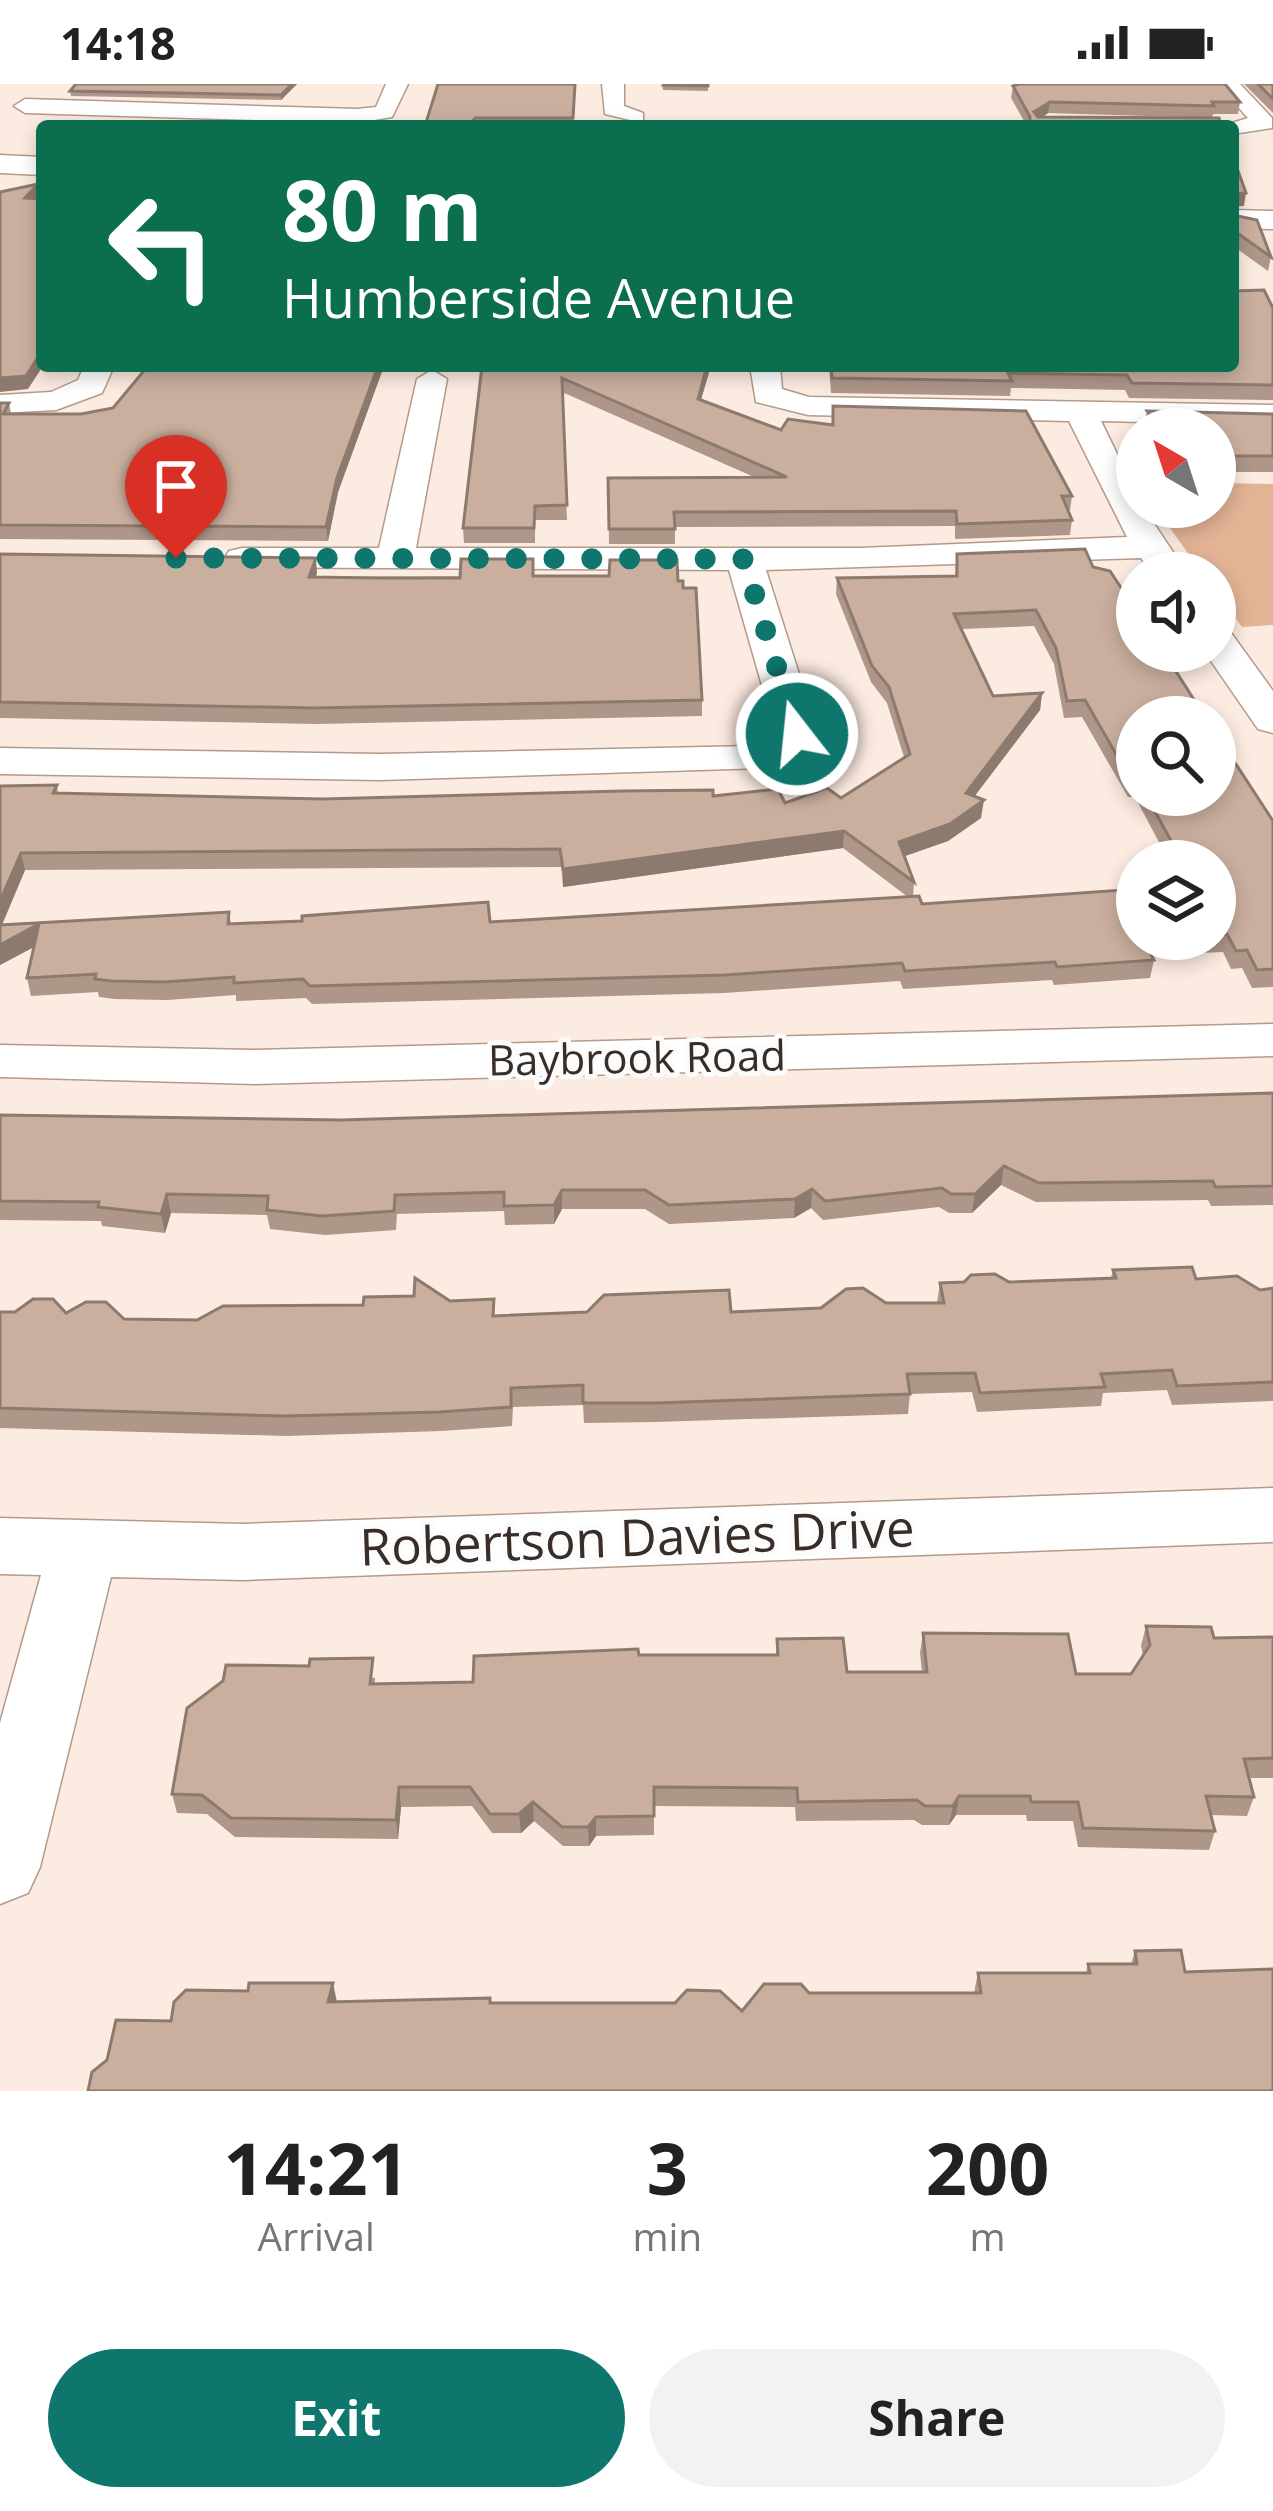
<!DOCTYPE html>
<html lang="en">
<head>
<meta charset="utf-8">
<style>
	:root { --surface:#fff; --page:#f2f2f2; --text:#222; --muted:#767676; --accent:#0f766e }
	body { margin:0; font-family:"Open Sans",sans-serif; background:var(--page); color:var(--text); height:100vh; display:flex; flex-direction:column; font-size:45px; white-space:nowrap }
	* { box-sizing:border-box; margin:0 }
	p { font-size:39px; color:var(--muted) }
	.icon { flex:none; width:66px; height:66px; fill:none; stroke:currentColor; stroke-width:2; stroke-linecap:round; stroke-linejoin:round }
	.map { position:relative; height:2007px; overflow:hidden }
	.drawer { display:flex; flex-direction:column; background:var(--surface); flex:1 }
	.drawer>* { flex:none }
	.banner { position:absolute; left:36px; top:36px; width:1203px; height:252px; border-radius:12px; box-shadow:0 6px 18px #0003; background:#0b6e4f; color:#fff; overflow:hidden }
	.needle { width:78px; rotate:321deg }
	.buttons { position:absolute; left:1116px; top:324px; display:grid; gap:24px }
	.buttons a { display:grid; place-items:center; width:120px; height:120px; border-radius:50%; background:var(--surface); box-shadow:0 6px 18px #0003; font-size:60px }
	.pin { position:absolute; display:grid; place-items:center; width:102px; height:102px; color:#fff; margin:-123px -51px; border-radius:50% 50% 50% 0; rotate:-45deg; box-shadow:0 0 12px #0007 }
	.pin .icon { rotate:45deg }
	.me { position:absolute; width:132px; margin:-66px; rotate:344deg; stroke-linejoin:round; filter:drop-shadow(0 0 9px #0008) }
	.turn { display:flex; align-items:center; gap:42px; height:252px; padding:0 48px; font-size:54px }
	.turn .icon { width:156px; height:156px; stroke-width:2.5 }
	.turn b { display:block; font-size:84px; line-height:102px }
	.eta { display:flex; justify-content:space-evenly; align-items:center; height:204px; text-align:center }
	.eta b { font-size:72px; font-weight:700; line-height:84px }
	.cta { display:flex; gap:24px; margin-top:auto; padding:24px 48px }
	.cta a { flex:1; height:138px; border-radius:72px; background:var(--accent); color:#fff; font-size:48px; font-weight:700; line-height:138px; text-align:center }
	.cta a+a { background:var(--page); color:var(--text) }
	.status { display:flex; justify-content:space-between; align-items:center; height:84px; padding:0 60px; background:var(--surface); direction:ltr }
	.status svg { height:33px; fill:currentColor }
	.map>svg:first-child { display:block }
</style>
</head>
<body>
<div class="status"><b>14:18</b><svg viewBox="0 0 49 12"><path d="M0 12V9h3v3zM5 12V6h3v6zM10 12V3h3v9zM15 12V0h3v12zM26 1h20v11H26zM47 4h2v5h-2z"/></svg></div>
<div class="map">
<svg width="1273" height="2007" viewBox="0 0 1273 2007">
	<rect width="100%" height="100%" fill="#fcebe0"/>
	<path fill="#e3b395" d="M1215 399 1273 400V541L1242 543 1215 507V489H1202L1155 423H1215Z"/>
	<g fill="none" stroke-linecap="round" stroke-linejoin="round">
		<defs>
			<g id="street">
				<path d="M386 0H408L392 33 357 39 25 29 14 22 25 15 357 25 376 23Z"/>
				<path d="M602 0H624V22L643 29V39L605 30Z"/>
				<path d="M1217 0H1240L1272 34V44L1233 50V42H1222L1248 34Z"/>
				<path d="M84 282H114L102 309 56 326 0 329V311L51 308 78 296Z"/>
				<path d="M750 282H780L782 305 809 313 1273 321V341L1101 337 1137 411V423H1143L1187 489H1151L1141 474 766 486 818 650 793 677 768 684 380 696 0 690V664L380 670 751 662 775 647 729 486 229 483 224 475 229 467 242 464H379L417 295 432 286 447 295 416 464H860L1127 453 1069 337 808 331 756 318Z"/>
				<path d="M1215 542 1229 546 1273 607V649L1258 645 1204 567H1215Z"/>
				<path d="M1273 940V972L255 1000 0 993V961L255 966Z"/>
				<path d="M1273 1404V1458L243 1496 111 1493 40 1783 28 1809 0 1820V1639L41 1491 0 1490V1434L243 1440Z"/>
			</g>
			<g id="primary">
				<path d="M0 71 42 73V91L0 89Z"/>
				<path d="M1233 126 1273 127V145L1233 144Z"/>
			</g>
		</defs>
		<use href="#street" stroke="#b49a8a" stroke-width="3"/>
		<use href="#primary" stroke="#b49a8a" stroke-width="3"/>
		<use href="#street" fill="#fff" fill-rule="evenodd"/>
		<use href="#primary" fill="#fff" fill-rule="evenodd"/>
	</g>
	<g fill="#ae9689" fill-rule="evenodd">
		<path d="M76 0H297L281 16 71 12 70 7Z"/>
		<path d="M575 0 573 40 425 42Z"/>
		<path d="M662 0H708V7L663 6Z"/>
		<path d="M1015 0H1225L1240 18 1238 30H1213L1212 34 1048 29 1042 33 1221 42H1027L1011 14 1013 2Z"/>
		<path d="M1244 0H1273V29Z"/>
		<path d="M1233 131 1271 173 1268 187 1233 162Z"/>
		<path d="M1273 224V316L1129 314 1125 306 1011 304 1010 312 831 309 829 282H1233Z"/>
		<path d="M148 282H384L338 408 328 457 0 455V319H9L11 330H81L113 324Z"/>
		<path d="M483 282 710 285 701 316 781 346 832 341 833 322 1072 412 1070 426H1068L1072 436 1070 451 955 455V442L675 443V460H609L608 394 754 393 562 308 567 436H535V459H464L463 444Z"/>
		<path d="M1147 327 1273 330V388H1224L1220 381H1215V345H1146L1144 343Z"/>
		<path d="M1085 465 1137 633V711H1215L1273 737V903L1252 904 1242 884 1231 885 1223 868 1151 871 1154 876 1150 894 1054 901 1052 896 903 905 900 897 724 909 312 920 306 914 236 917V911L167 916 115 915 99 913 98 908 31 912 27 894 34 863 0 881V702L57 701 58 709 323 715 713 712 785 719 841 714 904 673 887 619 871 598 836 510 837 494 955 492 957 470ZM1034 542 1054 580 1064 634 1082 633 1128 713H1135L1169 777H1215V855H1137L922 820 913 813 914 798 904 772 948 757 981 734 974 713 1040 626 1042 609 993 612 962 545ZM843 764 908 813 490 838 231 840 229 828 2 841 25 786 561 783 563 803Z"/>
		<path d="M0 470 317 489 316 493 534 492 678 497 683 504 702 616V632L316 640 0 634Z"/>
		<path d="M1273 1009V1121L1211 1122 1208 1116 1036 1118 1001 1101 972 1129H949L939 1123 823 1136 811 1124 794 1134 669 1140 645 1125H562L554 1140 505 1141 504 1127 397 1130 396 1146 325 1151 270 1145 267 1131 171 1129 165 1149 102 1142 101 1137 0 1136V1031L341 1036Z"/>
		<path d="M1113 1186 1196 1195 1260 1206 1273 1204V1317L1172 1321 1167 1306 1103 1309 1101 1322 977 1328 972 1308 910 1310 908 1330 656 1338 584 1339 583 1321 513 1323 512 1342 441 1347 287 1352 0 1344V1228L66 1229 124 1235 197 1236 363 1221 450 1217 495 1232 731 1228 886 1219H937L940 1199 1111 1194Z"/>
		<path d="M1146 1542 1214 1554 1273 1553V1694H1249L1254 1713 1247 1732 1211 1731 1215 1747 1209 1766 1078 1763 1073 1737H1027L1026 1731H956L949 1741H922L914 1736 796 1737 795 1723 654 1722V1751L596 1752 589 1762H563L534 1737 521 1749H492L472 1722 401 1723 398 1755 235 1753 207 1730 177 1729 172 1710 309 1582 375 1594V1599L473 1598 639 1571H776L777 1555 847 1588H922L920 1569 923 1549 1076 1590H1131L1143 1571 1141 1562Z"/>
		<path d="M1135 1867 1185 1888 1273 2007 171 1937 337 1918 490 1919 742 1927 809 1909H974L978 1889H1086L1088 1880H1131Z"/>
	</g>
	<g fill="#8d7a6f">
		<path d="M292 0H297L281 16V11Z"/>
		<path d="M1050 18 1048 29 1033 40 1034 28Z"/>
		<path d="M38 100 39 111 28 126 25 114Z"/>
		<path d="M1246 109 1244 122 1233 123V110Z"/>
		<path d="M42 267 43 282 28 305 0 308V294Z"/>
		<path d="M378 282H384L338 408 328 457 326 443 337 394Z"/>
		<path d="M707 282H710V285L697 329 698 315Z"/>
		<path d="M316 474 317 489 310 508 309 493Z"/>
		<path d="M1042 609 1040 626 964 726 966 709Z"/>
		<path d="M984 716 981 734 948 757 897 775 899 758Z"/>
		<path d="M844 747 843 764 563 803V785Z"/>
		<path d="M21 769 25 786 0 845V817Z"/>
		<path d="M39 840 43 858 0 881V861Z"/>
		<path d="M1004 1082 1001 1101 972 1129 975 1110Z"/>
		<path d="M812 1105 811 1124 794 1134 795 1115Z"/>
		<path d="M562 1106V1125L554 1140V1121Z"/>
		<path d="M167 1110 171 1129 165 1149 161 1130Z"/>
		<path d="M399 1703 401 1723 398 1755 396 1736Z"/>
		<path d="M959 1712 956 1731 949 1741 953 1722Z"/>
		<path d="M533 1718 534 1737 521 1749 519 1730Z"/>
		<path d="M596 1733V1752L589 1762 588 1743Z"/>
		<path d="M333 1899 337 1918H328Z"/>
	</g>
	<g fill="#caaf9f" stroke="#8d7a6f" stroke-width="3">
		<path d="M76 0H292L281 11 70 7Z"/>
		<path d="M438 0H575L573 34H475L469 42H425Z"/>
		<path d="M663 0H708V2L663 1Z"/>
		<path d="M1019 0H1225L1240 18H1212L1214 22 1050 18 1034 28 1038 33 1219 34 1221 42H1030V33L1013 2Z"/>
		<path d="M1258 0H1273V15Z"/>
		<path d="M1233 73 1246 109 1233 110Z"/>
		<path d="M38 100 25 114 42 115V267L26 292 0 294V108Z"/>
		<path d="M1233 131 1257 136 1271 173 1233 146Z"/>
		<path d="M1264 206 1273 224V301L1132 299 1127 291 1008 289 1012 297 832 294 831 282H1233V207Z"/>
		<path d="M148 282H378L337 394 326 443 0 441V319H9L3 330H81L113 324Z"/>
		<path d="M482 282H707L698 315 781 346 788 335 833 341V322L1026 327 1072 412H1062L1072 436 957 440 956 427 674 428 675 445H609L608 394 787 393 562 294 567 421 535 422 534 444H463Z"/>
		<path d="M1147 327 1273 330V372H1227L1223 365H1215V345H1159Z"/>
		<path d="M1085 465 1093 483 1110 487 1137 528V567H1163L1205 633H1137V696H1131L1085 616 1067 617 1056 564 1036 526 954 530 993 612 1042 609 966 709 984 716 950 740 899 758 914 798 844 747 563 785 560 765 21 769 0 817V702L57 701 53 709 323 715 623 707 713 706V712L778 705 785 719 827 704 841 714 910 670 889 603 872 582 837 494 957 492V470Z"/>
		<path d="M0 470 316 474 309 493 379 494H460L461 475H533V492H609L610 476H677L678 497H683V504H696L702 616 315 624 0 618Z"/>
		<path d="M1215 648 1273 737V885L1257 886 1247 866 1236 867 1227 850 1215 851V777H1182L1146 711H1215Z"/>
		<path d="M1137 805V855H1143L1154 876 1057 883 1055 878 905 887 902 879 725 891 310 902 303 895 234 899V893L164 898 111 897 95 895 96 890 27 894 39 840 0 861V841L229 828 228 840 302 837V832L488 818 490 838 919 812 922 820Z"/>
		<path d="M1273 1009V1102L1215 1103 1213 1097 1039 1099 1004 1082 975 1110H951L942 1104 825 1117 812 1105 795 1115 669 1121 645 1106H562L554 1121 504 1122V1108L395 1111 394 1127 322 1132 267 1126 268 1112 167 1110 161 1130 98 1123 99 1118 0 1117V1031L341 1036Z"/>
		<path d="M1192 1183 1196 1195 1237 1192 1260 1206 1273 1204V1298L1177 1302 1172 1286 1101 1290 1105 1303 980 1309 975 1289 907 1290 910 1310 656 1319H583V1301L511 1304V1323L439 1328 284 1332 0 1324V1228H15L33 1215H53L66 1229 86 1218H106L124 1235 197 1236 223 1222 363 1221 364 1213 414 1212 415 1194 450 1217 494 1215 493 1232 587 1228 604 1211 729 1206 731 1228 821 1224 846 1205 863 1204 886 1219H944L940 1199 964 1198 971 1191 995 1190 1009 1198 1116 1194 1113 1186Z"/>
		<path d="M1146 1542 1211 1543 1214 1554 1273 1553V1674L1244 1675 1254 1713 1206 1712 1215 1747 1083 1744 1078 1718H1031L1030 1712H959L953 1722H925L917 1716 798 1718 797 1704 654 1703V1732L596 1733 588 1743H562L533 1718 519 1730H490L470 1703H399L396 1736 231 1734 202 1711 172 1710 187 1624 223 1597 226 1581 309 1582 310 1575 373 1574 370 1600 473 1598 474 1572 638 1565 639 1571H778L777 1555 843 1554 847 1588H927L923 1549 1068 1550 1076 1590H1131L1150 1561Z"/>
		<path d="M1181 1866 1185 1888 1273 1885V2007H88L92 1988 107 1976 116 1936 171 1937 174 1918 186 1906 248 1907 249 1899H333L328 1918 490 1914V1919H675L687 1906 720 1907 742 1927 764 1900H801L809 1909H981L978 1889H1090L1088 1880H1137L1135 1867Z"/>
	</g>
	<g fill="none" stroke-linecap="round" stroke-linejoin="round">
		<path stroke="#0f766e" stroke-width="21" stroke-dasharray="0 37.8" d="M176 474 744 475 797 650"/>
	</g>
	<g text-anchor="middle" stroke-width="10" stroke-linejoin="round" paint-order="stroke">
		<g font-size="42" fill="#382d27" stroke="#fcfcfc">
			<text transform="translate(637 974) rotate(-1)" y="15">Baybrook Road</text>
		</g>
		<g font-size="51" fill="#382d27" stroke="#fcfcfc">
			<text transform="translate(637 1454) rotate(-2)" y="18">Robertson Davies Drive</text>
		</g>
	</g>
</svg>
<div class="buttons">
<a><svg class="needle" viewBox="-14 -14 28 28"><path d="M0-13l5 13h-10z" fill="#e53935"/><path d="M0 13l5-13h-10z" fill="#767676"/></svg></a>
<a><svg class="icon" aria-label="sound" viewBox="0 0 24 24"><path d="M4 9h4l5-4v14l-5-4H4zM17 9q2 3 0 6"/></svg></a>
<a><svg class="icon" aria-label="search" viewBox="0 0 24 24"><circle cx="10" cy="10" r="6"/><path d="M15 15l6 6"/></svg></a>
<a><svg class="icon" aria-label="layers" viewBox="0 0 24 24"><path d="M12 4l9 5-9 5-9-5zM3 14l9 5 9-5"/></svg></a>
</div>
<div class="pin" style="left:176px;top:474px;background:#d93025"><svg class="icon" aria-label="arrive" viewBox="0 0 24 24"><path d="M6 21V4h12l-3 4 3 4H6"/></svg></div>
<svg class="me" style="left:797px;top:650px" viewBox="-20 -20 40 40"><circle r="17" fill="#0f766e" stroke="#fff" stroke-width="3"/><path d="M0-11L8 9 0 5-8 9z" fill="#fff"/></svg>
<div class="banner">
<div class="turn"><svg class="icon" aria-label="left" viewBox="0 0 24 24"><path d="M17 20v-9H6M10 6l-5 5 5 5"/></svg><div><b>80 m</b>Humberside Avenue</div></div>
</div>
</div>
<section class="drawer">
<div class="eta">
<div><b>14:21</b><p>Arrival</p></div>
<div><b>3</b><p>min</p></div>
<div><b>200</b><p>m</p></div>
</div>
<div class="cta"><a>Exit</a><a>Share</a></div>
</section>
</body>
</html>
